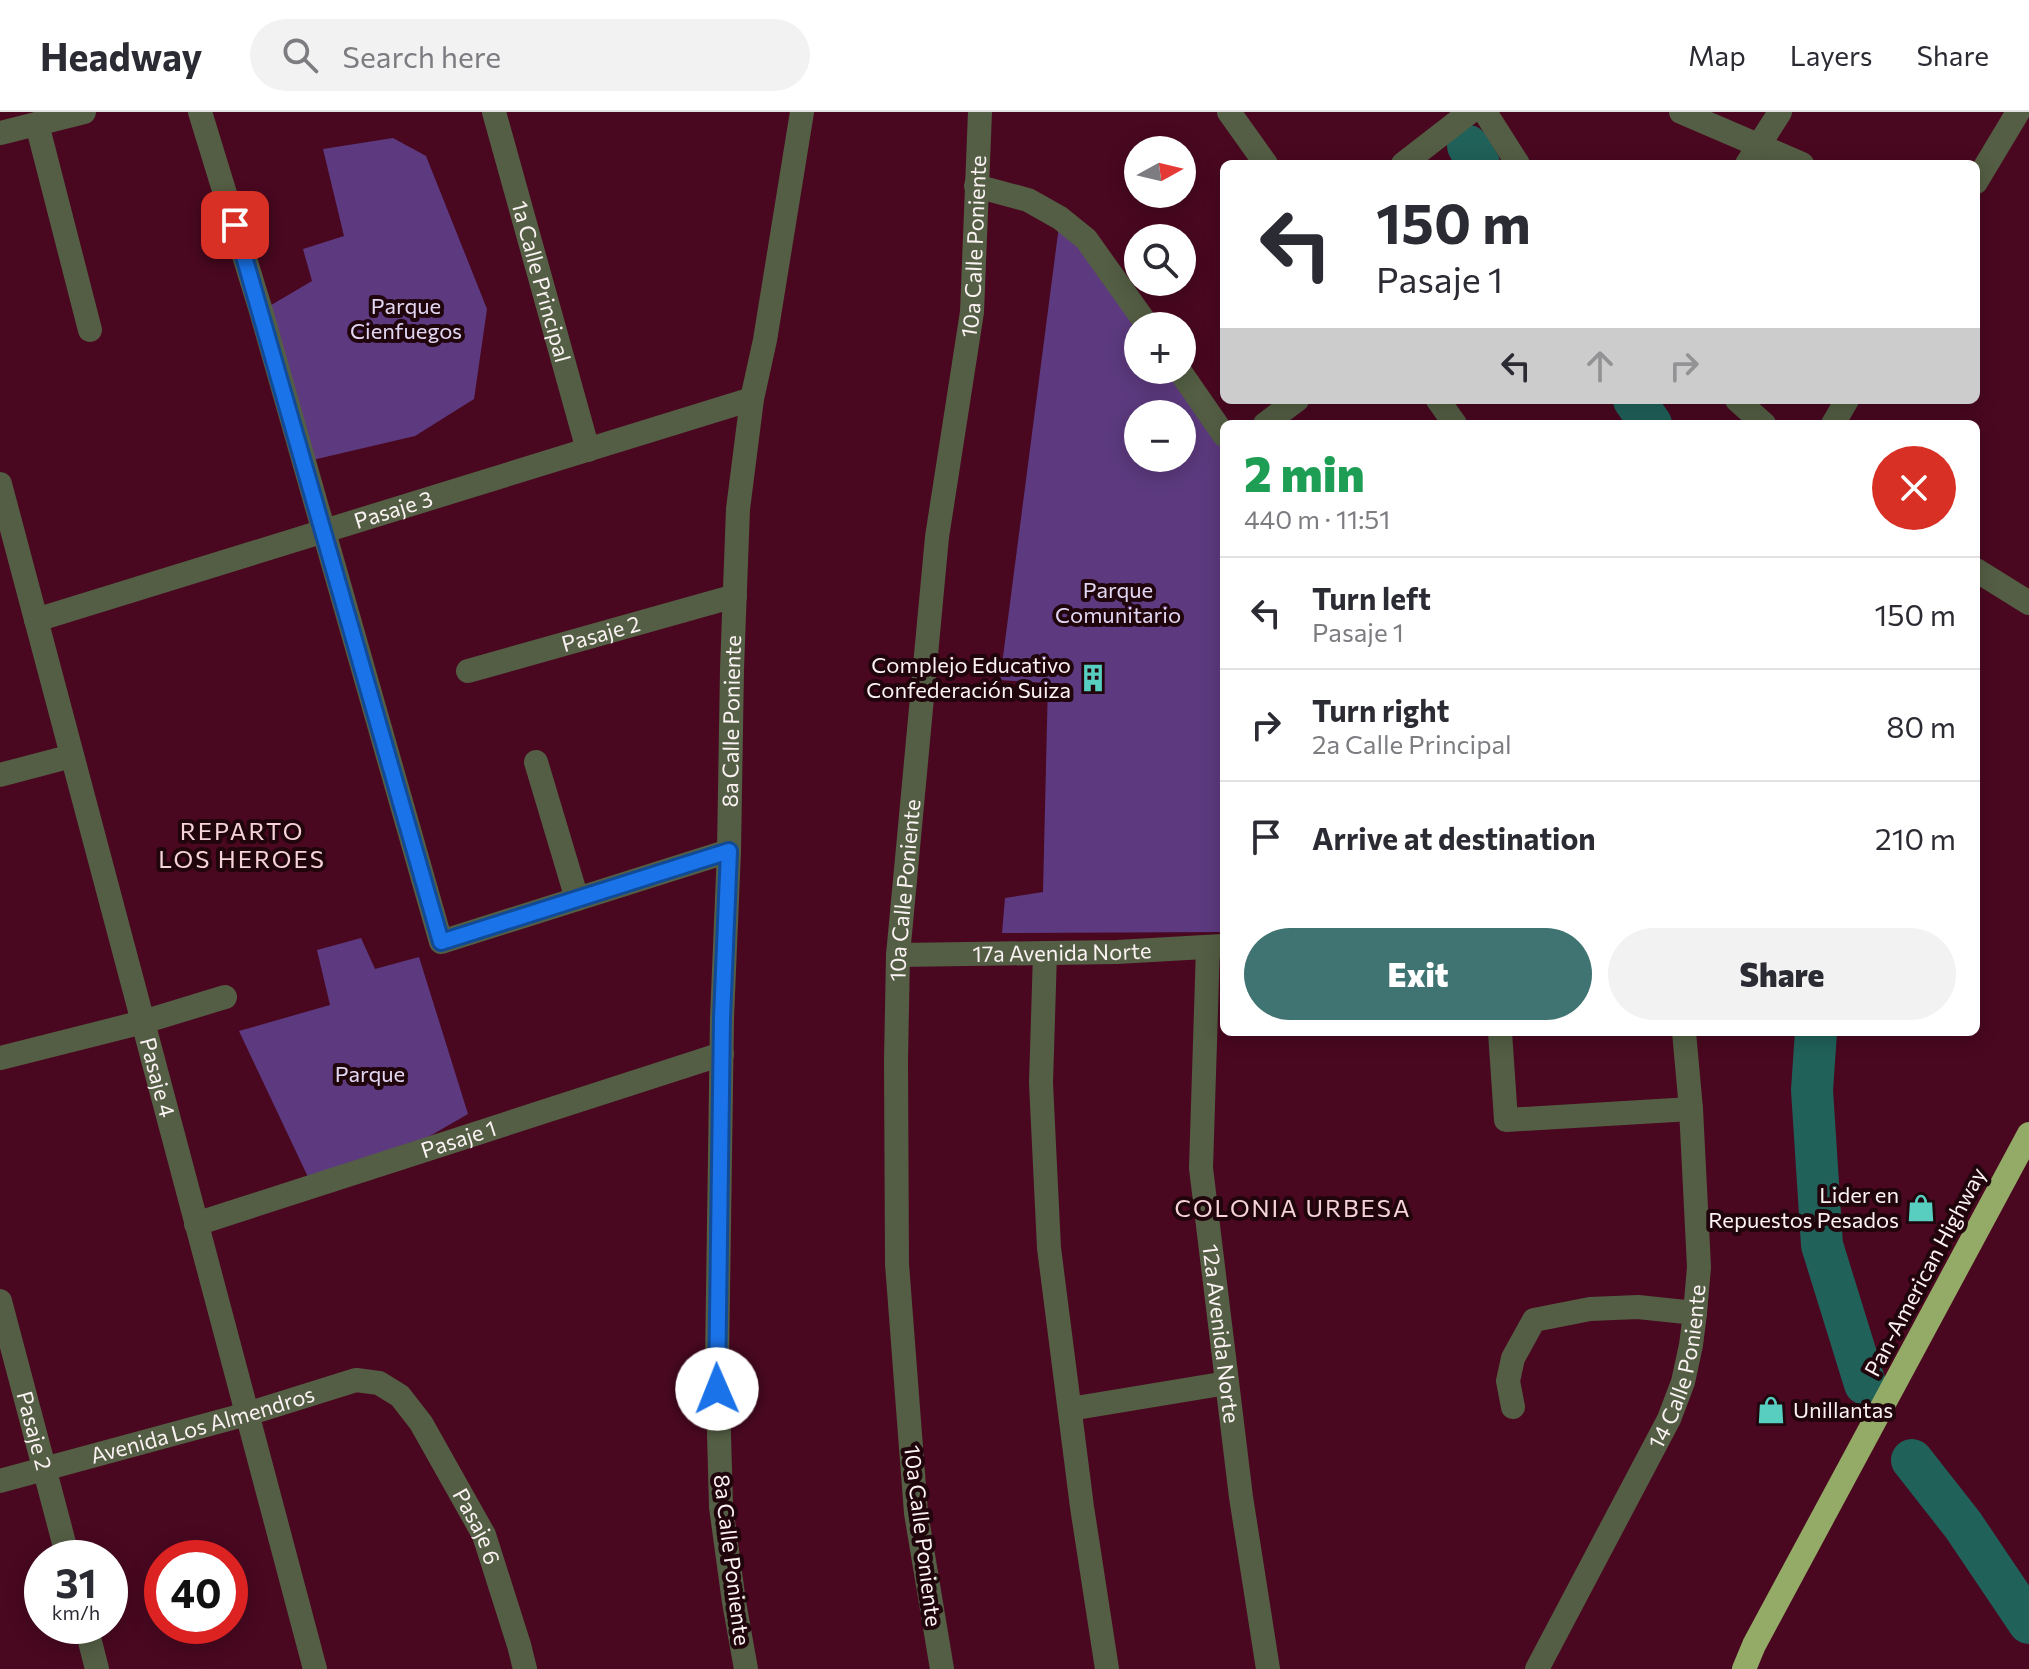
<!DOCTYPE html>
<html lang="en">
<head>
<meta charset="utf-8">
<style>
	:root { --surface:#fff; --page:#f2f2f3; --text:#2b2b33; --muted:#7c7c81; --line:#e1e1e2; --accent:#3f7472 }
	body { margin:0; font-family:Commissioner,sans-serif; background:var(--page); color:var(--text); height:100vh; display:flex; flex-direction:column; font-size:30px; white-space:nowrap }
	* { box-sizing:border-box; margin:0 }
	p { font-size:26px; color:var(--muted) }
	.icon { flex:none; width:44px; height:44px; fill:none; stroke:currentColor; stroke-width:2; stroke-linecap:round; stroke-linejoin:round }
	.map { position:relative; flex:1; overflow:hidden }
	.sheet { position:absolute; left:1220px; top:308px; width:760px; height:616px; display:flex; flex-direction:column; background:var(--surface); border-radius:12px; box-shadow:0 4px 20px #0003 }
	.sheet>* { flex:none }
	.banner { position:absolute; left:1220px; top:48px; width:760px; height:244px; border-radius:12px; box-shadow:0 4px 20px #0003; background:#fff; color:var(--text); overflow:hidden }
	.needle { width:52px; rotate:82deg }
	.fabs { position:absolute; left:1124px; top:24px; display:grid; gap:16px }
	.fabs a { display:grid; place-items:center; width:72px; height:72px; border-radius:50%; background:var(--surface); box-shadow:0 4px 20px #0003; font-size:40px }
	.speed { position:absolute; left:24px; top:1428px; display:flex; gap:16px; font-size:40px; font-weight:700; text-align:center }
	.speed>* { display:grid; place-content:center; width:104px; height:104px; border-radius:50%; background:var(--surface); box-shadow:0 4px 20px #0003; line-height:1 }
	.speed small { font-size:20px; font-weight:400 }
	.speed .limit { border:12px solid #d22; background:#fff; color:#111 }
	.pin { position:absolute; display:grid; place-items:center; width:68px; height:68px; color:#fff; margin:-34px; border-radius:16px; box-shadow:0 4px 12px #0006 }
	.me { position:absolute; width:88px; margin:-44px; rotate:359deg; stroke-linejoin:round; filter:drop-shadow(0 0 6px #0008) }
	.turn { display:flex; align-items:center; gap:28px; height:168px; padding:0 24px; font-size:36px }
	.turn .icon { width:104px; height:104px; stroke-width:2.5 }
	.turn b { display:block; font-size:56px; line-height:68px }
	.lanes { display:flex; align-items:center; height:76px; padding:0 24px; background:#0003; justify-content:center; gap:40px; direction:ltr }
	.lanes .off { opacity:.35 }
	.round { display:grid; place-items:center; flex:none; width:84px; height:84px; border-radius:42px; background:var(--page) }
	.head { display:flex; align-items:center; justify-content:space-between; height:136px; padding:0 24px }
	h1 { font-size:48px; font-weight:800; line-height:60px; color:#1e9e55 }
	.primary-button { display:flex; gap:16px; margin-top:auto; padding:16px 24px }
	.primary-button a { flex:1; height:92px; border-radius:48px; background:var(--accent); color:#fff; font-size:32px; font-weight:800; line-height:92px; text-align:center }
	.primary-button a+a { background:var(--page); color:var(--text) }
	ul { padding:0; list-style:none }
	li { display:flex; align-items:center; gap:24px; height:112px; padding:0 24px; border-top:2px solid var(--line) }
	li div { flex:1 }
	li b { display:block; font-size:30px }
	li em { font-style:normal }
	header { display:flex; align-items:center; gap:48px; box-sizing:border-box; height:112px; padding:0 40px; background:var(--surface); border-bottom:2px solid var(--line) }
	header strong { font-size:38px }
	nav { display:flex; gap:44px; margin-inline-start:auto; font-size:28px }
	.search { width:560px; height:72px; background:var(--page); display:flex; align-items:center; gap:20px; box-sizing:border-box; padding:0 28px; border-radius:44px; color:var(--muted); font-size:30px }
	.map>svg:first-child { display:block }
</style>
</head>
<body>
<header>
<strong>Headway</strong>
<div class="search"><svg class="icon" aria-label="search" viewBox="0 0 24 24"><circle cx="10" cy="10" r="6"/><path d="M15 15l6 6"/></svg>Search here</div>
<nav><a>Map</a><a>Layers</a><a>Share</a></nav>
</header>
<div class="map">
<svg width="2029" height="1557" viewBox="0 0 2029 1557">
	<rect width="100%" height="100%" fill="#490820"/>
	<g fill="#5d3a7f" fill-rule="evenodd">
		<path d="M393 26 426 44 487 197 474 287 415 324 304 350 261 199 312 169 303 137 344 124 323 37Z"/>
		<path d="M1060 106 1138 214V258H1175L1224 324V820L1002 821 1005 786 1043 780 1048 571 1000 568ZM1138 302H1182V346H1138Z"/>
		<path d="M361 826 375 857 419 845 468 1002 416 1032 308 1065 239 919 330 893 317 838Z"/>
	</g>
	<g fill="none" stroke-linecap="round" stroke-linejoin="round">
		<g stroke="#20615a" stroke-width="42">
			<path d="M1468 34 1479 52"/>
			<path d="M1634 288 1651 312"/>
			<path d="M1816 920 1812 978 1822 1133 1865 1272"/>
			<path d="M1912 1348 1963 1413 2029 1511"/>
		</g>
		<g stroke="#545e44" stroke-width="24">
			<path d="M200 0 261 199 441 830 729 739"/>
			<path id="s1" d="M494 0 588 338"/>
			<path d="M1229 0 1266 52"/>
			<path d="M1485 0 1518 52"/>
			<path d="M1681 0 1802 52"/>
			<path d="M37 12 90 218"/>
			<path d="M0 21 84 0"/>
			<path d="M1403 52 1470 0"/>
			<path d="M1747 52 1780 0"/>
			<path d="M1976 70 2018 0"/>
			<path d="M976 74 1028 88 1060 106 1086 127 1148 214"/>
			<path d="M1179 258 1224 323"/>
			<path d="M1438 288 1455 312"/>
			<path d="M1737 288 1764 312"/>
			<path d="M1265 312 1297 288"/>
			<path d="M1833 312 1847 288"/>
			<path id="s2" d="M0 372 315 1557"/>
			<path d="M1976 458 2029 491"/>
			<path id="s3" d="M36 508 752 287"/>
			<path id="s4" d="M468 559 735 484"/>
			<path d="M536 650 577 787"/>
			<path d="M0 663 72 644"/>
			<path id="s5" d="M1208 835 1201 1056 1241 1385 1268 1557"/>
			<path d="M1045 841 1041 971 1049 1136 1082 1395 1107 1557"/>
			<path id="s6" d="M898 843 1117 840 1222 834"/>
			<path d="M1500 920 1506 1008 1691 997"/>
			<path d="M0 946 143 910 225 885"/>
			<path id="s7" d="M196 1112 722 942"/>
			<path id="s8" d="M0 1189 68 1446"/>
			<path d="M1513 1295 1508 1269 1513 1246 1534 1208 1590 1197 1638 1195 1695 1201"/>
			<path d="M1070 1297 1227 1271"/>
			<path id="s9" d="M0 1369 247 1302 356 1268 379 1271 400 1284 421 1311 484 1423 519 1533 525 1557"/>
			<path d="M86 1514 97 1557"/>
			<path id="s10" d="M746 1557 734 1490 721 1395 717 1248 722 906 729 739 732 557 738 397 752 287 765 228 802 0"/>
			<path id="s11" d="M942 1557 916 1401 897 1152 896 949 898 843 937 425 972 200 980 0"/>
			<path id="s12" d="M1537 1557 1669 1307 1683 1270 1691 1233 1695 1201 1699 1155 1691 997 1684 920"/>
		</g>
		<path stroke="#93ab67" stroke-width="24" d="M1744 1557 1754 1533 2029 1022"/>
	</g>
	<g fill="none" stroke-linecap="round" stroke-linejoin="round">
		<defs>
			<path id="route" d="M235 113 441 830 729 739 722 906 717 1277"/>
		</defs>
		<use href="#route" stroke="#114b97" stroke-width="20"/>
		<use href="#route" stroke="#1a73e8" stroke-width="14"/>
	</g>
	<defs>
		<symbol id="building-bare" viewBox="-9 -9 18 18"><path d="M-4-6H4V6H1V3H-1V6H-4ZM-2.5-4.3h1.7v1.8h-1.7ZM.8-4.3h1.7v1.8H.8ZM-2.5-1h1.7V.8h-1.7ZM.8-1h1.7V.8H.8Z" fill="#58cec0" stroke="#20050d" stroke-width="2.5" paint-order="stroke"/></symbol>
		<symbol id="shop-bare" viewBox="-9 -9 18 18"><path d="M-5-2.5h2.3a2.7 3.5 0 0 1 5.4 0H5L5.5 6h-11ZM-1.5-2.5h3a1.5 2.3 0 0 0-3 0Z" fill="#58cec0" stroke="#20050d" stroke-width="2.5" paint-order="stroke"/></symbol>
	</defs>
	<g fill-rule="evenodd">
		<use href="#building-bare" x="1073" y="546" width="40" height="40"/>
		<use href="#shop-bare" x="1901" y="1076" width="40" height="40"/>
		<use href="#shop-bare" x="1751" y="1278" width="40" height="40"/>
	</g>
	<g text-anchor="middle" stroke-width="8" stroke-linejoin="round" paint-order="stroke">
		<g font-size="22" fill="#fbf2f3" stroke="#20050d">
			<text dy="8" stroke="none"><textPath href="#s11" startOffset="1430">10a Calle Poniente</textPath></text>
			<text dy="8" stroke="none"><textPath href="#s1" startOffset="176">1a Calle Principal</textPath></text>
			<text dy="8" stroke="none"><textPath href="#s3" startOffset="374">Pasaje 3</textPath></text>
			<text dy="8" stroke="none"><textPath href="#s4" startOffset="138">Pasaje 2</textPath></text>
			<text dy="8" stroke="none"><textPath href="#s10" startOffset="950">8a Calle Poniente</textPath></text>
			<text dy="8" stroke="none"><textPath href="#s11" startOffset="782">10a Calle Poniente</textPath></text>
			<text dy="8" stroke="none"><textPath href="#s6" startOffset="164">17a Avenida Norte</textPath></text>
			<text dy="8" stroke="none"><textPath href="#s2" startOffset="614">Pasaje 4</textPath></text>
			<text dy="8" stroke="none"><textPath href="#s7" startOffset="276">Pasaje 1</textPath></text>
			<text transform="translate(1925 1160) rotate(-62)" y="8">Pan-American Highway</text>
			<text dy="8" stroke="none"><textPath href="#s5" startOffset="388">12a Avenida Norte</textPath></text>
			<text dy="8" stroke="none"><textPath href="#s12" startOffset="336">14 Calle Poniente</textPath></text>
			<text dy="8" stroke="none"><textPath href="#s9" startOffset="210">Avenida Los Almendros</textPath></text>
			<text dy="8" stroke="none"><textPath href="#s8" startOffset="134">Pasaje 2</textPath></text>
			<text dy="8" stroke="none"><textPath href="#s9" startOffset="570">Pasaje 6</textPath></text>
			<text transform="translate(923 1424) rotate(83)" y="8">10a Calle Poniente</text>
			<text transform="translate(732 1448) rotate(83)" y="8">8a Calle Poniente</text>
		</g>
		<g font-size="22" fill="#e2d7f2" stroke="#20050d">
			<text x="406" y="202">Parque<tspan x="406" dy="25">Cienfuegos</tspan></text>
			<text x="1118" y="486">Parque<tspan x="1118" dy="25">Comunitario</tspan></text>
			<text x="370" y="970">Parque</text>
		</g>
		<g font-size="22" fill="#fbf2f3" stroke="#20050d" text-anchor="end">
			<text x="1071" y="561">Complejo Educativo<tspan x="1071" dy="25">Confederación Suiza</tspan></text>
			<text x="1899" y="1091">Lider en<tspan x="1899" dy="25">Repuestos Pesados</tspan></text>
			<text x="1793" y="1306" text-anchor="start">Unillantas</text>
		</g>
		<g font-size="24" letter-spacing="2" fill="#f5d3d9" stroke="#20050d">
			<text x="242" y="728">REPARTO<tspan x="242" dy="28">LOS HEROES</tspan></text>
			<text x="1293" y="1105">COLONIA URBESA</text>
		</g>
	</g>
</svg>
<div class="fabs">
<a><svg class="needle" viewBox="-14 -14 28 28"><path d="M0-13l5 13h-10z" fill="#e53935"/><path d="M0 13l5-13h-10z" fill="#7c7c81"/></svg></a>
<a><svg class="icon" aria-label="search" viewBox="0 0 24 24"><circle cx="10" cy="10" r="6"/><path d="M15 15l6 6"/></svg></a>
<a>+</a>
<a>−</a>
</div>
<div class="speed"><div>31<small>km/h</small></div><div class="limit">40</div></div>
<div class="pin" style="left:235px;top:113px;background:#d93025"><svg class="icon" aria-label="arrive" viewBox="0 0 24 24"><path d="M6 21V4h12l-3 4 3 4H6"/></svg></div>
<svg class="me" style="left:717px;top:1277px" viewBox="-20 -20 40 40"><circle r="19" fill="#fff"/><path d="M0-13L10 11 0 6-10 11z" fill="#1a73e8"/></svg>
<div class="banner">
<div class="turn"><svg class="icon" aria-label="left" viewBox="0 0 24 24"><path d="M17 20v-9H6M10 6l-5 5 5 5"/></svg><div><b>150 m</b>Pasaje 1</div></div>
<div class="lanes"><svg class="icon" aria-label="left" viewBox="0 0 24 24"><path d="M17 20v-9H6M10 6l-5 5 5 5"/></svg><svg class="icon off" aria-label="ahead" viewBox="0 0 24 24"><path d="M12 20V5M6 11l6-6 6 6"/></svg><svg class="icon off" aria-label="right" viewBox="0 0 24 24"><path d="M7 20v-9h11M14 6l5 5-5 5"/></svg></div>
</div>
<section class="sheet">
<div class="head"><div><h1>2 min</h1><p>440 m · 11:51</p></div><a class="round" style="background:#d93025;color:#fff"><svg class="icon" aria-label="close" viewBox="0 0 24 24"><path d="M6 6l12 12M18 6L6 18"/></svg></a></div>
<ul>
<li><svg class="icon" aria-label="left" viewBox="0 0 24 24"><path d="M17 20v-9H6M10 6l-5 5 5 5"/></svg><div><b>Turn left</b><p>Pasaje 1</p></div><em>150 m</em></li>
<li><svg class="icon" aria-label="right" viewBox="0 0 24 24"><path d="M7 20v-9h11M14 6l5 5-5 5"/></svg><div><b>Turn right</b><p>2a Calle Principal</p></div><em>80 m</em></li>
<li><svg class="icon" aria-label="arrive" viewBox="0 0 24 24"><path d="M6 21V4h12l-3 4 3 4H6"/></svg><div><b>Arrive at destination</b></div><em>210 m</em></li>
</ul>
<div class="primary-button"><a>Exit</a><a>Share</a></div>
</section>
</div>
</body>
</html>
